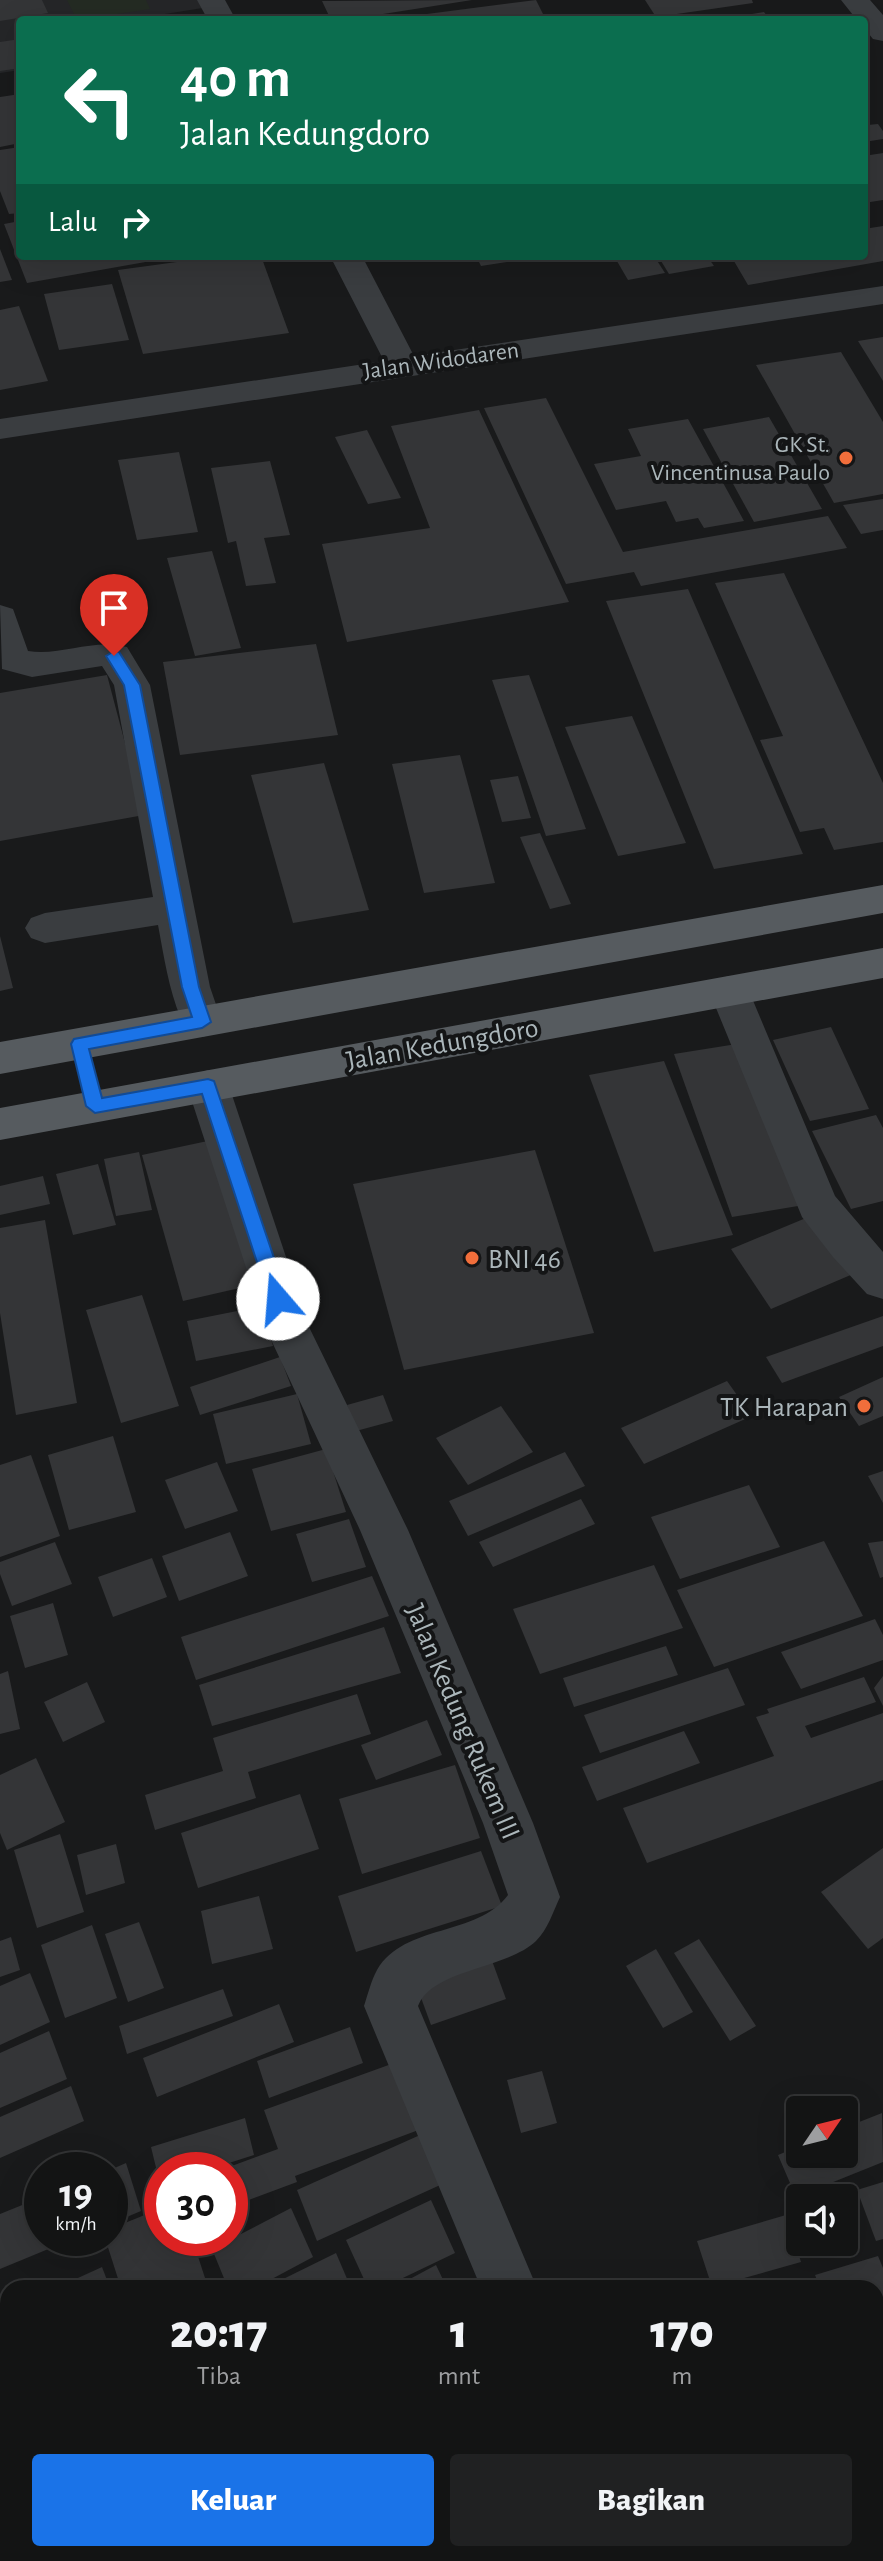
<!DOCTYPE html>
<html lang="id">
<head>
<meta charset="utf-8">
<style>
	:root { --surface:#131414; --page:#202122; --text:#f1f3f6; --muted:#9d9ea0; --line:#323334; --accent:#1a73e8 }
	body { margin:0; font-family:"Alegreya Sans",sans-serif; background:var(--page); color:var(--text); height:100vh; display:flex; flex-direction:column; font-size:30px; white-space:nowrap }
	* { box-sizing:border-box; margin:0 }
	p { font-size:26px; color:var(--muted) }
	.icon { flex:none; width:44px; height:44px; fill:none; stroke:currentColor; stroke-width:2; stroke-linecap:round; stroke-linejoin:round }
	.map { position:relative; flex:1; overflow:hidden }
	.sheet { position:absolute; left:0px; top:2280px; width:884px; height:282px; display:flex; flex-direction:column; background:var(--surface); border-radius:24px 24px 0 0; box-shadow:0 8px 32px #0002,0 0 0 2px var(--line) }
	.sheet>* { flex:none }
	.top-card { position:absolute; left:16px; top:16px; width:852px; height:244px; border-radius:8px; box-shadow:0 8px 32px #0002,0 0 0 2px var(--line); background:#0b6e4f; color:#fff; overflow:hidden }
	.needle { width:52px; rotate:55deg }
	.controls { position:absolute; left:786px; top:2096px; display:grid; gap:16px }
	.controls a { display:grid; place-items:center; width:72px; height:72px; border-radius:8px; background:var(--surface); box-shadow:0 8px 32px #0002,0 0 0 2px var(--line); font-size:40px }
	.speed { position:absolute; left:24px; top:2152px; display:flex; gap:16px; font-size:40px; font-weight:700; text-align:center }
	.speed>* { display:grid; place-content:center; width:104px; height:104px; border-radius:50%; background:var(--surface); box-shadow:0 8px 32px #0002,0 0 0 2px var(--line); line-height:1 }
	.speed small { font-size:20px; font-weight:400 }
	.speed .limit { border:12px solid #d22; background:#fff; color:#111 }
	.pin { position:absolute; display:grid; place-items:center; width:68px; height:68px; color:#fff; margin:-82px -34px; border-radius:50% 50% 50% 0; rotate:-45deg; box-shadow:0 0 8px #0007 }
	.pin .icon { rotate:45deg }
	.me { position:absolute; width:88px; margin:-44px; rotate:342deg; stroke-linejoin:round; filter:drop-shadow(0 0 6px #0008) }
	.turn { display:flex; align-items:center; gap:28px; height:168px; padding:0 32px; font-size:36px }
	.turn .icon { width:104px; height:104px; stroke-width:2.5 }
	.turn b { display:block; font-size:56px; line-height:68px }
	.then { display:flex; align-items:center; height:76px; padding:0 32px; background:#0003; gap:16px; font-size:30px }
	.eta { display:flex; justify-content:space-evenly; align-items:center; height:136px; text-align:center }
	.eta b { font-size:48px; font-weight:800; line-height:56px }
	.primary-button { display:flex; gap:16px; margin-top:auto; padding:16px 32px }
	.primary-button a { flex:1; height:92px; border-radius:8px; background:var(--accent); color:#fff; font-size:32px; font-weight:800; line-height:92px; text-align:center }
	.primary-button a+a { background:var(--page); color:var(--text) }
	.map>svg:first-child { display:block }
</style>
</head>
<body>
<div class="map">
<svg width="883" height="2561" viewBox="0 0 883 2561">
	<rect width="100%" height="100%" fill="#191a1b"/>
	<path fill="#252628" d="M0 0H204L209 7 127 20H20V70L0 73Z"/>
	<path fill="#242b23" d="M67 0H146L150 9 77 20Z"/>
	<g fill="#343537">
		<path d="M0 0H42L48 13 0 21Z"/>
		<path d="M472 0 345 20H331L322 1Z"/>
		<path d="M536 0 546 20H396V18Z"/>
		<path d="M645 0H752L753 3 656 17Z"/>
		<path d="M764 12 770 20H728V18Z"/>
		<path d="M20 39V68L0 71V42Z"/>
		<path d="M20 94V143L0 147V97Z"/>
		<path d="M864 120 868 125 878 124 883 131V139L864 142Z"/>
		<path d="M20 147V213L9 214 0 191V150Z"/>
		<path d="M883 153V200L864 203V156Z"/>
		<path d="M20 221V256L168 258 27 283 4 224Z"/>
		<path d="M883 226V261L748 285 731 256H864V229Z"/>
		<path d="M0 249 12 280 0 282Z"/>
		<path d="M221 256H261L289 333 143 354 118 270Z"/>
		<path d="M476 256H534V258L481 266Z"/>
		<path d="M614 256H654L665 273 628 280Z"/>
		<path d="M658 256H707L714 266 669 274Z"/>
		<path d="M112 284 129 340 59 350 44 294Z"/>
		<path d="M19 306 48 381 0 390V310Z"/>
		<path d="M883 337V381L858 341Z"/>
		<path d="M841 352 883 422V494L834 503 756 365Z"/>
		<path d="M546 398 623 552 828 516 847 548 641 586 634 572 566 584 484 408Z"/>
		<path d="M479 410 569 602 347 642 322 544 430 528 391 426Z"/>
		<path d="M769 417 822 509 754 522 703 429Z"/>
		<path d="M688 419 744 521 704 528 698 518 676 522 666 501 616 510 594 464 641 456 628 429Z"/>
		<path d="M367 430 401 498 368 504 335 437Z"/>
		<path d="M179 452 198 532 137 540 118 460Z"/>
		<path d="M270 461 290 535 264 538 276 583 246 586 236 541 228 543 211 468Z"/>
		<path d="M883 499V530L861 534 843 505Z"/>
		<path d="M212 551 241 648 195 656 167 558Z"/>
		<path d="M784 573 883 783V842L834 850 824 828 800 832 760 740 783 736 715 583Z"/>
		<path d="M688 589 803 854 714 869 606 601Z"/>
		<path d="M316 644 338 735 180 755 163 662Z"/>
		<path d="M107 675 144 815 0 841V693Z"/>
		<path d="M529 675 586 829 546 836 492 680Z"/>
		<path d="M632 716 686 843 618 856 565 727Z"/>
		<path d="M460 755 495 883 424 893 392 764Z"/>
		<path d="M324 763 369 910 293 923 251 775Z"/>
		<path d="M518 776 531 818 502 822 490 780Z"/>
		<path d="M540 833 571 904 550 909 520 837Z"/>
		<path d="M0 936 13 988 0 991Z"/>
		<path d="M831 1027 869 1109 810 1121 773 1040Z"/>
		<path d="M743 1043 804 1205 732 1217 674 1054Z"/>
		<path d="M664 1061 733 1235 654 1252 589 1075Z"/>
		<path d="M876 1115 883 1128V1201L851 1209 812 1131Z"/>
		<path d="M217 1139 261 1283 183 1301 142 1155Z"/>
		<path d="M535 1150 594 1333 404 1370 353 1184Z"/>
		<path d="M139 1152 152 1210 116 1216 104 1159Z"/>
		<path d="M98 1164 116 1225 73 1235 56 1174Z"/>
		<path d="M43 1176 50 1204 0 1215V1186Z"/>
		<path d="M818 1213 860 1271 771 1309 731 1249Z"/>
		<path d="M45 1220 77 1403 16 1415 0 1313V1228Z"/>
		<path d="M142 1295 179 1406 121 1423 86 1310Z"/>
		<path d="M262 1306 273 1346 196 1361 187 1321Z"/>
		<path d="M883 1316V1346L782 1383 766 1357Z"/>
		<path d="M280 1357 291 1386 200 1415 190 1387Z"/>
		<path d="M883 1377V1416L859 1426 839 1397Z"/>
		<path d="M727 1381 752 1416 644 1464 621 1428Z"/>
		<path d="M297 1394 311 1444 226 1464 213 1414Z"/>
		<path d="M383 1395 393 1421 356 1431 347 1405Z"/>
		<path d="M501 1406 533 1452 468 1485 436 1438Z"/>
		<path d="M113 1436 136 1512 69 1530 48 1455Z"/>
		<path d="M326 1449 346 1512 271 1531 252 1469Z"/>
		<path d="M565 1452 585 1486 468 1536 449 1501Z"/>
		<path d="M31 1455 60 1536 0 1557V1465Z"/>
		<path d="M217 1462 238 1511 185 1529 165 1480Z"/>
		<path d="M883 1471V1503L868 1476Z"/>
		<path d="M749 1485 780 1547 680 1579 651 1517Z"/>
		<path d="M581 1499 595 1524 493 1567 479 1542Z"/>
		<path d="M349 1519 366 1567 312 1582 296 1534Z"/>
		<path d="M230 1532 248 1576 179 1601 162 1556Z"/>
		<path d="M824 1541 863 1616 714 1667 677 1590Z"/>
		<path d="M883 1541V1577L880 1578 868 1543Z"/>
		<path d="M55 1542 72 1584 12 1606 0 1574V1562Z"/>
		<path d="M152 1558 167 1597 113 1617 98 1577Z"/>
		<path d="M654 1565 683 1628 540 1674 513 1609Z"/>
		<path d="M372 1576 389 1616 196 1680 181 1637Z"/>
		<path d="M53 1603 68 1655 25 1668 10 1616Z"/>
		<path d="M875 1619 883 1635V1660L801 1689 781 1652Z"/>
		<path d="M384 1627 401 1673 212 1726 199 1685Z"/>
		<path d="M666 1646 678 1675 574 1707 563 1678Z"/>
		<path d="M728 1668 745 1705 600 1753 584 1715Z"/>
		<path d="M8 1671 20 1729 0 1734V1674Z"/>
		<path d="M883 1676V1706L874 1688Z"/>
		<path d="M864 1677 876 1702 805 1726 811 1738 883 1713V1780L647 1863 623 1808 774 1756 756 1717 769 1713 767 1709Z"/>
		<path d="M87 1682 105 1722 63 1742 44 1702Z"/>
		<path d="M357 1694 371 1734 248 1772 256 1798 155 1830 145 1795 223 1771 213 1738Z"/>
		<path d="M427 1720 442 1755 376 1780 361 1745Z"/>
		<path d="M684 1731 700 1763 597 1801 582 1767Z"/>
		<path d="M36 1758 65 1822 7 1850 0 1833V1775Z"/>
		<path d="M455 1765 480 1838 362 1874 339 1799Z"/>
		<path d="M300 1794 319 1849 198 1888 181 1833Z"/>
		<path d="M60 1834 84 1912 37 1928 14 1850Z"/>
		<path d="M116 1844 125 1883 86 1895 77 1855Z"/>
		<path d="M883 1848V1938L868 1949 821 1892Z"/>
		<path d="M481 1851 502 1906 356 1952 338 1896Z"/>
		<path d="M259 1896 273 1949 212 1964 201 1911Z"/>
		<path d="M139 1922 164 1988 128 2002 105 1934Z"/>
		<path d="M92 1925 117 1998 65 2018 41 1945Z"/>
		<path d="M11 1937 20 1970 0 1977V1941Z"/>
		<path d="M699 1939 756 2026 730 2041 674 1953Z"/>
		<path d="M656 1949 693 2012 663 2028 626 1966Z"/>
		<path d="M491 1958 506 1999 431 2025 416 1984Z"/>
		<path d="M30 1973 50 2022 0 2045V1986Z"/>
		<path d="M223 1989 233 2016 127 2054 119 2026Z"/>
		<path d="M279 2004 294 2042 157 2097 143 2058Z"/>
		<path d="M350 2027 363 2063 269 2098 257 2061Z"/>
		<path d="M49 2031 67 2079 0 2108V2053Z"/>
		<path d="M408 2058 432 2125 295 2176 297 2182 230 2207V2170H221L278 2149 264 2110Z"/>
		<path d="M542 2071 557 2123 521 2133 507 2080Z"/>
		<path d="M71 2086 84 2121 0 2158V2117Z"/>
		<path d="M882 2113 883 2162 796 2197 778 2155 800 2146V2154H844V2128Z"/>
		<path d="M245 2118 254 2155 207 2170H162L161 2188 151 2147Z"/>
		<path d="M438 2127 460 2176 317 2241 297 2190Z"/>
		<path d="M126 2163 141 2211 110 2224V2170Z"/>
		<path d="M883 2182V2239L876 2241 857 2190Z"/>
		<path d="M42 2197V2238H75L0 2269V2214Z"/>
		<path d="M431 2200 455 2253 382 2288H368L346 2240Z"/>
		<path d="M162 2208V2238H192L205 2278 182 2288H121L105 2238H110V2229Z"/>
		<path d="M291 2208 313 2257 255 2288H228L212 2249Z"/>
		<path d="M786 2215 801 2262 712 2287 697 2241Z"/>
		<path d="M336 2253 351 2288H265Z"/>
		<path d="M878 2256 883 2268V2301L876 2303V2288H820L815 2275Z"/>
		<path d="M436 2265 447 2288H393Z"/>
		<path d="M102 2267 110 2288H56Z"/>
		<path d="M883 2312V2370L876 2373V2314Z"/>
		<path d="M0 2355 8 2385 0 2387Z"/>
		<path d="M8 2412V2514L0 2516V2414Z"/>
		<path d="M876 2461 883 2479V2490L876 2492Z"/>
		<path d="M8 2542V2554H14L15 2561H0V2544Z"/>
		<path d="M158 2554H277L262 2561H161Z"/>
		<path d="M380 2554H417L420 2561H367Z"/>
		<path d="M430 2554H537L522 2561H432Z"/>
		<path d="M575 2554H593L596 2561H561Z"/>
		<path d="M727 2554H806L808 2561H730Z"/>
	</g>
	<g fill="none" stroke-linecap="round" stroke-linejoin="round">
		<g fill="#3a3d40" fill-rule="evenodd">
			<path d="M197 0H225L236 20H208Z"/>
			<path d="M841 0H870L883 15V41L873 39 864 28V20H857Z"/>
			<path d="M330 256H362L414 356 883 286V304L0 439V419L384 361Z"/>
			<path d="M0 605 13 609 28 651C62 656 93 638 127 647L150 685 210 987 222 1022 216 1033 202 1037 188 1033C170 1000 165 962 158 925L45 943 31 938 25 928 31 918 45 913 153 897 114 685 102 666 32 677 2 669Z"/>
			<path d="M729 976 743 980 749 991 835 1196 883 1252V1299L867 1294 833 1257 802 1217 709 991 715 980Z"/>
			<path d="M208 1070 223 1075 229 1086 310 1329 408 1530 533 1823 560 1897C553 1912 548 1929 536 1941 507 1969 432 1969 418 2006L537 2288H481L364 2006C368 1994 371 1981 377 1970 405 1923 477 1937 508 1895L483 1823 360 1530 266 1329 187 1086 193 1075Z"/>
			<path d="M591 2554H651L654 2561H594Z"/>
		</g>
		<g fill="#565b5f" fill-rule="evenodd">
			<path d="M883 885V913L0 1074V1042Z"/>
			<path d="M883 948V978L0 1140V1108Z"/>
		</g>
	</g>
	<path fill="#1a73e8" stroke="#114b97" stroke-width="2" d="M114 651 119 652 140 685 199 987 211 1022 202 1028 89 1049 102 1098 208 1079 214 1081 288 1299 285 1304H272L269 1299 202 1094 95 1113 86 1106 71 1044 74 1039 192 1017 182 987 124 685 106 656Z"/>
	<g fill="#f16e3b" stroke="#141516" stroke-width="3">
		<circle cx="846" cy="458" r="8"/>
		<circle cx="472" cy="1258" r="8"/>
		<circle cx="864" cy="1406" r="8"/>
	</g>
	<g text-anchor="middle" stroke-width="8" stroke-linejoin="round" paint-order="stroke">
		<g font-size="24" fill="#abb6ba" stroke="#141516">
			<text transform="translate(441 360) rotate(-8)" y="8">Jalan Widodaren</text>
		</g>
		<g font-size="24" fill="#abb6ba" stroke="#141516" text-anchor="end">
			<text x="830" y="452">GK St.<tspan x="830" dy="28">Vincentinusa Paulo</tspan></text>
		</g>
		<g font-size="28" fill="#abb6ba" stroke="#141516">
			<text transform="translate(442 1043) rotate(-10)" y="10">Jalan Kedungdoro</text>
			<text transform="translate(464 1721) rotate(67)" y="10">Jalan Kedung Rukem III</text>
		</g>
		<g font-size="28" fill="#abb6ba" stroke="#141516" text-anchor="start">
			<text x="488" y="1268">BNI 46</text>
			<text x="848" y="1416" text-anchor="end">TK Harapan</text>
		</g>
	</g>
</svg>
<div class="controls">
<a><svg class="needle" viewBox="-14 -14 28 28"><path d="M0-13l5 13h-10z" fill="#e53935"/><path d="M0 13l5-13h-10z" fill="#9d9ea0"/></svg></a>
<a><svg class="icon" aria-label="sound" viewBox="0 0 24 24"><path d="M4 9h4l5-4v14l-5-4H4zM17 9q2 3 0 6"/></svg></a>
</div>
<div class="speed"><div>19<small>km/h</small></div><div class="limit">30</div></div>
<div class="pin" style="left:114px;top:656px;background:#d93025"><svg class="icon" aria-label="arrive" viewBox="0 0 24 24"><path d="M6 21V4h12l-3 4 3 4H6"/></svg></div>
<svg class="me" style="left:278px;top:1299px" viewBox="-20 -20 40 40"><circle r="19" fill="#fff"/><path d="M0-13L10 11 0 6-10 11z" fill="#1a73e8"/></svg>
<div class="top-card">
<div class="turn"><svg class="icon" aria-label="left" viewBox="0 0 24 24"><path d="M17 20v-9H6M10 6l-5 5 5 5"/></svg><div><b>40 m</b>Jalan Kedungdoro</div></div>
<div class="then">Lalu<svg class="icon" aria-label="right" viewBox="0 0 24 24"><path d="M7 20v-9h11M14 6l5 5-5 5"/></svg></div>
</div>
<section class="sheet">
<div class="eta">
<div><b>20:17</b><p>Tiba</p></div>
<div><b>1</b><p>mnt</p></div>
<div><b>170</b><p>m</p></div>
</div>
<div class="primary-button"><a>Keluar</a><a>Bagikan</a></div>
</section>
</div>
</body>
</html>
